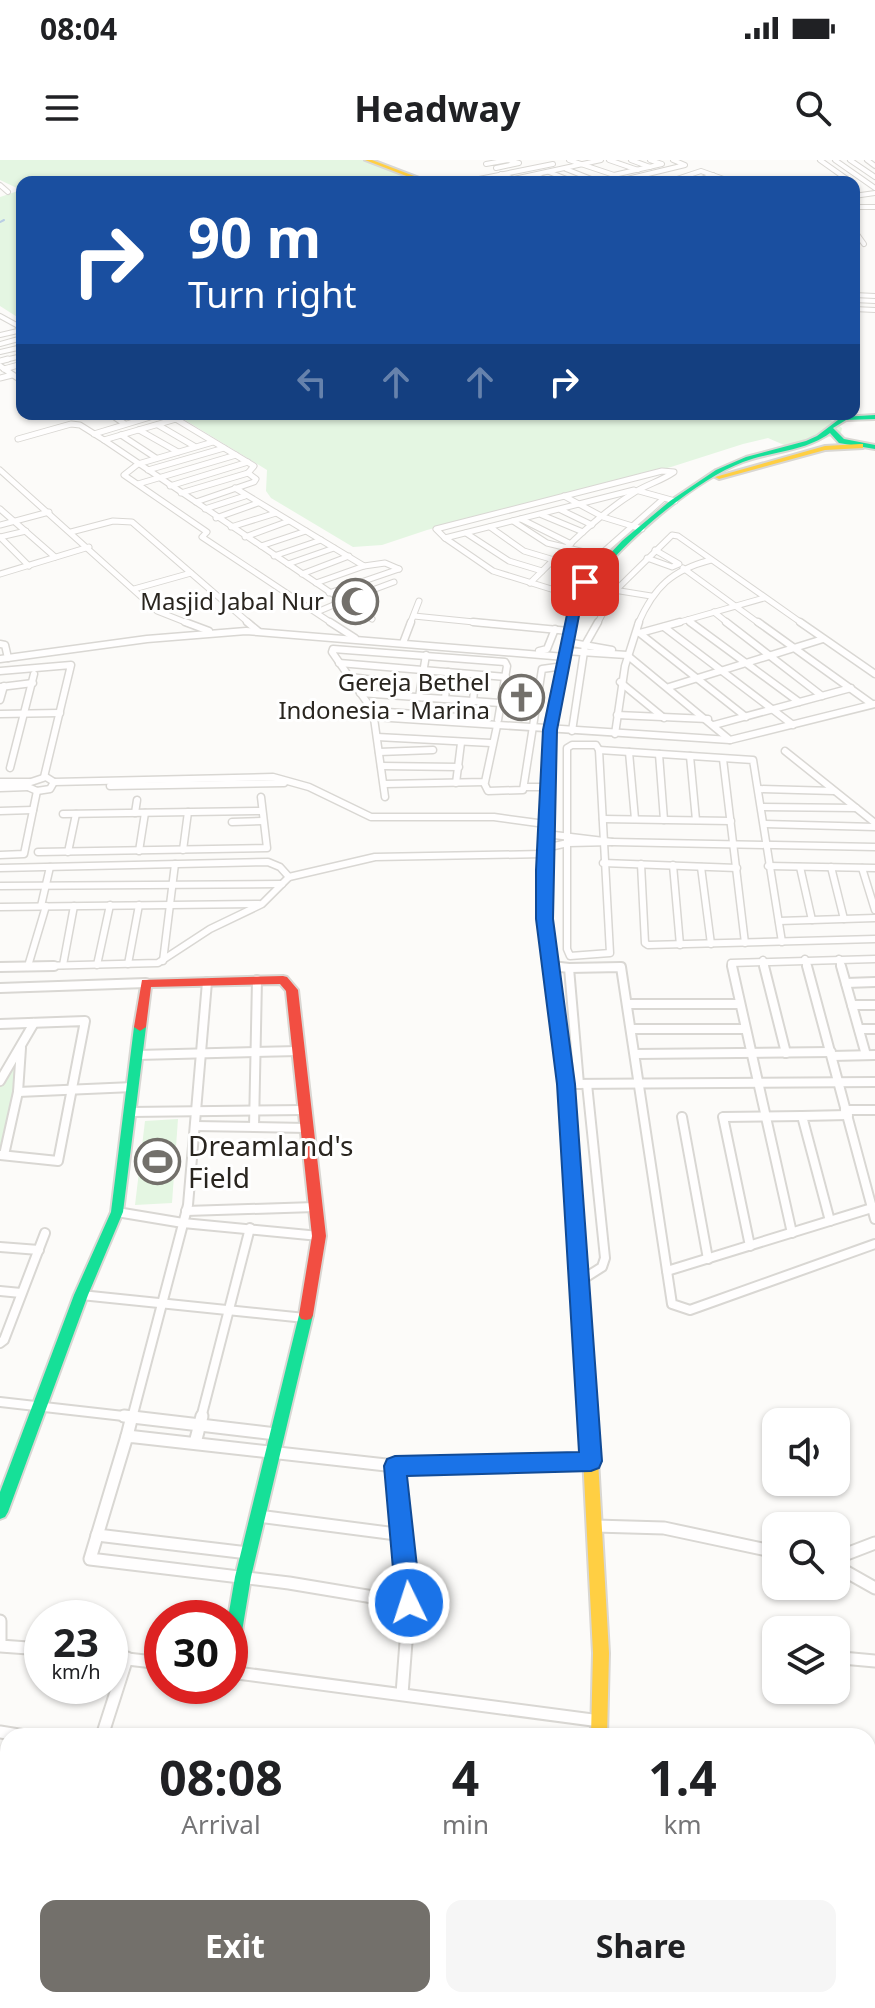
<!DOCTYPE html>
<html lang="en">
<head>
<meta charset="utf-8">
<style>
	:root { --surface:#fff; --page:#f6f6f6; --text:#202124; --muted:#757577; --accent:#73706b }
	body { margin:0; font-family:"Noto Sans",sans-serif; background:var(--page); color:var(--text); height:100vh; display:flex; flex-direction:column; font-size:30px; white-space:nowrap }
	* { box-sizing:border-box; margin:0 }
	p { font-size:26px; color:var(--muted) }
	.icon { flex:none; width:44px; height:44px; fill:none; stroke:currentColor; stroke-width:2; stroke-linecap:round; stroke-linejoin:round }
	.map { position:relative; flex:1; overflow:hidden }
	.drawer { position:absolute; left:0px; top:1568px; width:876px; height:280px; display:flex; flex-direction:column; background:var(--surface); border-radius:24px 24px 0 0; box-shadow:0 2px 6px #0004 }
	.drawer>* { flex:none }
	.guide { position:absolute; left:16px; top:16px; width:844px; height:244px; border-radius:16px; box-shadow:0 2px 6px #0004; background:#1a4fa0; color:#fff; overflow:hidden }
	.fabs { position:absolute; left:762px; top:1248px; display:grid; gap:16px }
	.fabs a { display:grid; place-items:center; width:88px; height:88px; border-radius:16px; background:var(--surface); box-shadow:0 2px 6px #0004; font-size:40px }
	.speed { position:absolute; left:24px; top:1440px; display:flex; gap:16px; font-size:40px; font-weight:700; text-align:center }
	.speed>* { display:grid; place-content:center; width:104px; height:104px; border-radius:50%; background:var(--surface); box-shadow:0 2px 6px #0004; line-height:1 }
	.speed small { font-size:20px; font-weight:400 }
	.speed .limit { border:12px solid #d22; background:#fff; color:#111 }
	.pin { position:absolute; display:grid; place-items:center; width:68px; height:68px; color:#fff; margin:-34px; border-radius:16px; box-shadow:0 4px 12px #0006 }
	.me { position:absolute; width:88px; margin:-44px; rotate:356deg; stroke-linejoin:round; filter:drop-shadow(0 0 6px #0008) }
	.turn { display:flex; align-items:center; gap:28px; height:168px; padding:0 40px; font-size:36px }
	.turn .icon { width:104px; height:104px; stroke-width:2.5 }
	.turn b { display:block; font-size:56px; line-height:68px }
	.lanes { display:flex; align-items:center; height:76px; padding:0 40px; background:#0003; justify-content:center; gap:40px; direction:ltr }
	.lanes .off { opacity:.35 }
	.eta { display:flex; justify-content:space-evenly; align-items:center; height:136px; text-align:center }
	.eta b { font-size:48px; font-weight:700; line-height:56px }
	.action { display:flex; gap:16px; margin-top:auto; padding:16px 40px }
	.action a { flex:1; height:92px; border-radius:16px; background:var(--accent); color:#fff; font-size:32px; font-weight:700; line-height:92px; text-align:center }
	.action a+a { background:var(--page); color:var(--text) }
	.status { display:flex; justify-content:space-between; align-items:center; height:56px; padding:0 40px; background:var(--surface); direction:ltr }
	.status svg { height:22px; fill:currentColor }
	header { display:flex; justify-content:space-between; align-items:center; height:104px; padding:0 40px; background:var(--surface); font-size:36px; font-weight:700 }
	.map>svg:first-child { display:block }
</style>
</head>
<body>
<div class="status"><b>08:04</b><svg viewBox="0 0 49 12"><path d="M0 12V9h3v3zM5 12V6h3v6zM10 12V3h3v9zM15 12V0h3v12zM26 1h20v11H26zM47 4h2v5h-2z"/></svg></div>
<header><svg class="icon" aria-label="menu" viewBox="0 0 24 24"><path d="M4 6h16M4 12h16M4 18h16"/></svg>Headway<svg class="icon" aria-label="search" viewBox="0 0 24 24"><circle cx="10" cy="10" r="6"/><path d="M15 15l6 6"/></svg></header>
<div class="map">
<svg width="875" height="1848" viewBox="0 0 875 1848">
	<rect width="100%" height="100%" fill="#fcfbf9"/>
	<g fill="#e4f6e2">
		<path d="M0 0H372L427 22H22V160L0 146V37L21 30 0 20Z"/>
		<path d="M175 254H822L842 268 841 273 834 276 793 285H784L768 278 743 284 671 307 427 370 382 385 353 387 271 338 266 331 267 310Z"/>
		<path d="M15 902 14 932 3 993 0 992V926Z"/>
		<path d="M178 959 172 1043 135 1045 145 961Z"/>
	</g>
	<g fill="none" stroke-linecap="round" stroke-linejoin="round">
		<path stroke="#b9cde4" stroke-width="2" d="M0 62 4 60"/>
		<defs>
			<g id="street-far4">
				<path d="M569 0 614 15 662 4 650 0"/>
				<path d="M609 0 638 10"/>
				<path d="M631 0 650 7"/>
				<path d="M820 0 851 22"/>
				<path d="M835 0 875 28"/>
				<path d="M850 0 875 17"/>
				<path d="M867 0 875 6"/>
				<path d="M486 4 508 0 519 3 496 8"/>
				<path d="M566 9 599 22"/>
				<path d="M549 12 574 22"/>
				<path d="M501 14 514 19 601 0"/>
				<path d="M534 15 553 22"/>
				<path d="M464 22 553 4"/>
				<path d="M615 22 685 5 673 0"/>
				<path d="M668 22 701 11 732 22"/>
				<path d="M693 22 713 15"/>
				<path d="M0 25 8 32"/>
				<path d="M854 36 875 33"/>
				<path d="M854 47H875"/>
				<path d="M854 70 864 84"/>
				<path d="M854 135 875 136"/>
				<path d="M854 140 875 141"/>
				<path d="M854 149 875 150"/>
				<path d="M0 156 22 168"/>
				<path d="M0 175 22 170"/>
				<path d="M0 184 22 178"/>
				<path d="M0 192 22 187"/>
				<path d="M0 201 22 196"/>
			</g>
			<g id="street-far3">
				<path d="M0 201 8 199"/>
				<path d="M0 206 22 221"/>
				<path d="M4 209 22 204"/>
				<path d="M0 218 12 215"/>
				<path d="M110 254 125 264"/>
				<path d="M176 259 254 306 248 313 256 319 254 322 196 342 104 280Z"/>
				<path d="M158 265 194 286"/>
				<path d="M139 270 178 292"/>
				<path d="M94 274 160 254"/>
				<path d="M121 275 156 298"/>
				<path d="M18 279 71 264 80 265 104 280"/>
				<path d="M213 282 138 304 124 315 207 372 202 377 333 464"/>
				<path d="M0 310 157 451 190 464"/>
				<path d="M148 310 224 288"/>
				<path d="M138 324 236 295"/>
				<path d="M170 326 248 302"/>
				<path d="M235 328 364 406 385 403 399 409"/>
				<path d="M639 331 675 341"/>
				<path d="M181 333 248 313"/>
				<path d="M564 336 603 357 642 369"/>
				<path d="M196 342 343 441 317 452"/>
				<path d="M0 349 55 397"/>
				<path d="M205 349 245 336"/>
				<path d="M561 350 592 365"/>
				<path d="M542 355 583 372"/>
				<path d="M216 358 258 343"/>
				<path d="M521 359 571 384"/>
				<path d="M513 361 547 383 609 398"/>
				<path d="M0 365 49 352"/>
				<path d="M231 367 276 353"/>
				<path d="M490 367 524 391 554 400"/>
				<path d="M71 372 113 361 132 362 250 464"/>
				<path d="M466 373 509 401 542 411"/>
				<path d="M0 377 29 406"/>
				<path d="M0 377 26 371"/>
				<path d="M245 377 289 361"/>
				<path d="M445 378 436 369 662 311 674 312C661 321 648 324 635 332 596 356 563 391 530 423"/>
				<path d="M261 386 306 371"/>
				<path d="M274 396 321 380"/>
				<path d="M647 398 672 407 679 404 655 390"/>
				<path d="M288 404 334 388"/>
				<path d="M683 408 760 464"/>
				<path d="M0 414 89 387"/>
				<path d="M302 414 349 396"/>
				<path d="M316 423 364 406"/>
				<path d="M583 425 651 436"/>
				<path d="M134 429 191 413"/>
				<path d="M559 431 663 339"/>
				<path d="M329 433 399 409"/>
				<path d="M577 437 493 411 445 378 634 330"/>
				<path d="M714 452 729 464"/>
				<path d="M414 456 494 464"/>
				<path d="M372 459 343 441 394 422"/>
				<path d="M688 460 693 464"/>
				<path d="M410 464 419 441"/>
				<path d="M597 464 615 431 672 375 678 376 803 464"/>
				<path d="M638 464C654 427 672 410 711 400"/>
				<path d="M673 464 764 438"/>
			</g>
			<g id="street-far2">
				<path d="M185 462 209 471"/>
				<path d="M247 462 258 471"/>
				<path d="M330 462 355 478"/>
				<path d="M473 462 569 471"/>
				<path d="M690 462 799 542"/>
				<path d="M726 462 822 536"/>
				<path d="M758 462 872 544"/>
				<path d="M800 462 875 514"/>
				<path d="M664 467 793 565"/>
				<path d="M637 471 746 557"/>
				<path d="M640 473 680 462"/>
				<path d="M567 482 612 490"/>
				<path d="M403 483 411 462"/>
				<path d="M0 484 5 485 8 498"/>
				<path d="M539 491 547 489 555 469"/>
				<path d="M565 491 627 495 730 580 875 544"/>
				<path d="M0 499 147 479 246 471 565 497"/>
				<path d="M339 503 506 517"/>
				<path d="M0 511 71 505 44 617"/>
				<path d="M350 517 391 522"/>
				<path d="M620 522 664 558"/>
				<path d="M0 527 33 523"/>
				<path d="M669 527 823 479"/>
				<path d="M360 533 500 543"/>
				<path d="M419 537 426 495"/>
				<path d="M445 538 448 512"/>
				<path d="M0 540 4 526"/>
				<path d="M473 540 476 515"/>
				<path d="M373 551 472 558"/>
				<path d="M0 554 60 553"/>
				<path d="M617 555 708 559"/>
				<path d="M375 557 730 580"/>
				<path d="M714 565 851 528"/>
				<path d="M572 571 585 485 598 462"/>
				<path d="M615 574 625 506 639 462"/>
				<path d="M377 577 491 583"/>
				<path d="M572 585H596L599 590 610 793 570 796 567 789V588Z"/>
				<path d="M599 590 753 600 782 782"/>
				<path d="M785 591 875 663"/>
				<path d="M379 592 433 590"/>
				<path d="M629 592 635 659"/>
				<path d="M659 594 664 660"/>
				<path d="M690 596 696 660"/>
				<path d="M723 599 745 783"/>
				<path d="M381 606 459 607"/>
				<path d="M10 608 34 514"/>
				<path d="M46 617 54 622 50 629 37 631 28 627V623Z"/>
				<path d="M0 622H29"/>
				<path d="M54 622 273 617 309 627 371 657H494L545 664"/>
				<path d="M456 623 461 583"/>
				<path d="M484 623 488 631 523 630 542 509 564 506"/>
				<path d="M385 624 485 622 497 566"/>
				<path d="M110 626 284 623"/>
				<path d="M525 627H548"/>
				<path d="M0 628 28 627"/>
				<path d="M759 629 834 631"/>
				<path d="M385 637 373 551 332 492 333 489 505 502 507 506 498 560"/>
				<path d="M763 647 856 648"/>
				<path d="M0 651 33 650"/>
				<path d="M135 653 137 640"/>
				<path d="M63 654 261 651"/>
				<path d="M603 659 731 661"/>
				<path d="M232 662 263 661"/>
				<path d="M765 664 875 667"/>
				<path d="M612 682 875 687"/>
				<path d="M545 688 568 683 612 682 546 674"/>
				<path d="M183 690 188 652"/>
				<path d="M139 691 145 653"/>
				<path d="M38 692 267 688 261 637"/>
				<path d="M68 692 76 654"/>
				<path d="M0 695 24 694 37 631"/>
				<path d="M603 703 737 708"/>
				<path d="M641 704 645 783 648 785 875 779"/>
				<path d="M673 705 680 785"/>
				<path d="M768 706 875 708"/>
				<path d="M701 707 711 784"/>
				<path d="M800 707 812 760"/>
				<path d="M831 707 844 759"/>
				<path d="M0 708 268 702 280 707 289 717"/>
				<path d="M862 708 875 750"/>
				<path d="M0 726 282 724"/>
				<path d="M41 746 50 707"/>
				<path d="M0 747 259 744"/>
				<path d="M779 761 875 758"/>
				<path d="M805 799 807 808"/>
				<path d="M839 799 841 808"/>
				<path d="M763 800 765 808"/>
				<path d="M163 801 175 704"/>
				<path d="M128 804 139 745"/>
				<path d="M63 805 74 746"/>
				<path d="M97 805 110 745"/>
				<path d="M28 806 46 746"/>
				<path d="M552 806 566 808"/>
				<path d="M0 807 158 803 210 769 262 744 289 717 375 697 544 694"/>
				<path d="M589 808H621"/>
				<path d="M732 808 731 803 875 799"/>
			</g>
			<g id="street-far1">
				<path d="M552 806 569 808 579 924"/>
				<path d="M732 806 792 1073"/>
				<path d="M764 806 786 893"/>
				<path d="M807 806 875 1059"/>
				<path d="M841 806 866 895"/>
				<path d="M0 807 54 806"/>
				<path d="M569 808 621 807 672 1144 690 1150 875 1084"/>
				<path d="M846 823 875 822"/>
				<path d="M0 828 146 823"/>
				<path d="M628 844H739"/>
				<path d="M852 845H875"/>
				<path d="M0 864 85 861 58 1001 0 995"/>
				<path d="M631 869H745"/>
				<path d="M859 869H875"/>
				<path d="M635 894 831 892"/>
				<path d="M137 895 298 891"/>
				<path d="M832 896 875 895"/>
				<path d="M0 921 34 863"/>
				<path d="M566 924 875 922"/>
				<path d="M18 932 133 927"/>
				<path d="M845 950H875"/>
				<path d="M130 952 305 950"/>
				<path d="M682 957 708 1099"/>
				<path d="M195 966 307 968"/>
				<path d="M254 967 257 820"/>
				<path d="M4 995 18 932 21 888"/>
				<path d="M186 1051 315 1047"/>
				<path d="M117 1052 183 1063 319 1076"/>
				<path d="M830 1061 802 956 848 955"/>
				<path d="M750 1086 723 957 802 956"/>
				<path d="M0 1087 39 1090"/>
				<path d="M667 1111 875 1047"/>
				<path d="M580 1121 602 1107 605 1098 587 924"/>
				<path d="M0 1131 21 1133"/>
				<path d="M81 1135 305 1158"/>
				<path d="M0 1183 4 1180 45 1073"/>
				<path d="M0 1242 141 1258"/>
				<path d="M132 1258 188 1045 207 822"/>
				<path d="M201 1258 250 1068"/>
			</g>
			<g id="street">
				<path d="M124 1256 276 1274"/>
				<path d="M127 1276 132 1256"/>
				<path d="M195 1283 202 1256"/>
				<path d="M395 1306 409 1443"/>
				<path d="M258 1356 404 1375"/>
				<path d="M595 1366 664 1368 776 1392"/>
				<path d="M97 1375 248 1393"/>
				<path d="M836 1398 875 1383"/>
				<path d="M836 1406 875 1428"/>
				<path d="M0 1461V1486L42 1489"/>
				<path d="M110 1497 162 1503"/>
				<path d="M842 1498 875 1501"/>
				<path d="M230 1512 600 1561"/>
				<path d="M402 1534 409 1443 289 1423 90 1399 127 1276 395 1306 591 1301"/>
				<path d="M0 1572 25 1576"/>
				<path d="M102 1576 127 1498"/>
				<path d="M0 1679 8 1667"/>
				<path d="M0 1702 8 1708"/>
				<path d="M0 1818 8 1819"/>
				<path d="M38 1840 49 1848"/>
				<path d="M190 1840 201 1848"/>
				<path d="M226 1848 227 1840"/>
				<path d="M302 1848 303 1840"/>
			</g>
			<g id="fast">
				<path d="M875 255V259L846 260 833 268 844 279 875 285V289L839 283 830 273C804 292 772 291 743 302 690 322 610 393 580 440L556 561 550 664 552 772 547 775 543 774 542 772 540 664 546 561 572 440 584 421 622 381 670 341 716 310 746 297 806 281 817 276 842 257Z"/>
				<path d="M140 863 146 867 123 1052 88 1135 8 1352 5 1357 0 1359V1332L74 1135 111 1052 134 867Z"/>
				<path d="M306 1150 311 1151 313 1155 251 1417 238 1496 236 1501 230 1504V1458H228L235 1417 299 1155 301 1151Z"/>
				<path d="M556 1840H576L575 1848H555Z"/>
			</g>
			<g id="slow">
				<path d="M365 0H372L430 22H422Z"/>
				<path d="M860 284H863V288L825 290 719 319 715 317 825 286Z"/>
				<path d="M583 1153 588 1155 590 1159 609 1493 607 1576H591L593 1493 576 1159 578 1155Z"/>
			</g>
			<g id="jam">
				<path d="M547 769 552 772 572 924 590 1159 588 1163 583 1165 578 1163 576 1159 560 924 542 772Z"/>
				<path d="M283 816 287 817 298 830 326 1076 313 1155 311 1159 306 1160 301 1159 299 1155 312 1076 286 831 280 824 151 827 146 867 140 871 134 867 142 820Z"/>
			</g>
		</defs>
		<use href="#street-far4" stroke="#d9d7d3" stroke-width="6"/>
		<use href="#street-far3" stroke="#d9d7d3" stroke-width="7"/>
		<use href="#street-far2" stroke="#d9d7d3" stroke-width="9"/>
		<use href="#street-far1" stroke="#d9d7d3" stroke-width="12"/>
		<use href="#street" stroke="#d9d7d3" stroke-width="15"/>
		<use href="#fast" stroke="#d9d7d3" stroke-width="4"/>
		<use href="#slow" stroke="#d9d7d3" stroke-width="4"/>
		<use href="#jam" stroke="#d9d7d3" stroke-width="4"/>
		<use href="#street-far4" stroke="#fffefe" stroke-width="4"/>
		<use href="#street-far3" stroke="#fffefe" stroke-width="5"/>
		<use href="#street-far2" stroke="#fffefe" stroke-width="6"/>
		<use href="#street-far1" stroke="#fffefe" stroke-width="8"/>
		<use href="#street" stroke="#fffefe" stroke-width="11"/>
		<use href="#fast" fill="#16e098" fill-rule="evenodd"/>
		<use href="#slow" fill="#ffcf43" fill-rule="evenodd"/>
		<use href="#jam" fill="#f24e42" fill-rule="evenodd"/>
	</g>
	<path fill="#1a73e8" stroke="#114b97" stroke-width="2" d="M581 419 592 422 582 440 557 570 553 759 575 924 602 1301 599 1308 591 1311 407 1316 421 1443 417 1451 409 1454 400 1451 396 1443 384 1306 387 1299 395 1296 579 1292 557 924 536 759V710L543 570 570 440Z"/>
	<defs>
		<symbol id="mosque-ring" viewBox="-11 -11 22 22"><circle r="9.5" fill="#fff" stroke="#73706b" stroke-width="1.5"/><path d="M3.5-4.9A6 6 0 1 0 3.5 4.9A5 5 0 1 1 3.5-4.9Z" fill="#73706b"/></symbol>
		<symbol id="church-ring" viewBox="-11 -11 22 22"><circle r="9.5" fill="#fff" stroke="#73706b" stroke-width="1.5"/><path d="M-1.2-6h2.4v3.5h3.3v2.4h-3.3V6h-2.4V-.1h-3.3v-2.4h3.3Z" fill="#73706b"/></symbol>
		<symbol id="stadium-ring" viewBox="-11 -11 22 22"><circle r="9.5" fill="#fff" stroke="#73706b" stroke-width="1.5"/><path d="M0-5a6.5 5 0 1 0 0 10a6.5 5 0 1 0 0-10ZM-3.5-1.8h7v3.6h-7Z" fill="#73706b"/></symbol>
	</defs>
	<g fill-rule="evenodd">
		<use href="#mosque-ring" x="330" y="416" width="51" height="51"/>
		<use href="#church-ring" x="496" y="512" width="51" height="51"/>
		<use href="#stadium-ring" x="132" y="976" width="51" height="51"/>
	</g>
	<g text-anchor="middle" stroke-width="6" stroke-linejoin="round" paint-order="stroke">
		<g font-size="24" fill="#29251f" stroke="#fff" text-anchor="end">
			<text x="324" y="450">Masjid Jabal Nur</text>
			<text x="490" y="531">Gereja Bethel<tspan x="490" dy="28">Indonesia - Marina</tspan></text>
		</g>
		<g font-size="28" fill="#29251f" stroke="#fff" text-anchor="start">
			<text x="188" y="996">Dreamland's<tspan x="188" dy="32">Field</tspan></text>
		</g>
	</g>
</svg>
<div class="fabs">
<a><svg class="icon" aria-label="sound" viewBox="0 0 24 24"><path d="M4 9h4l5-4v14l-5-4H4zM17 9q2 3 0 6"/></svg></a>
<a><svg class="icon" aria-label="search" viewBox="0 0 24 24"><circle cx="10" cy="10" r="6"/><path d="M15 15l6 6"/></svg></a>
<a><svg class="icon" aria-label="layers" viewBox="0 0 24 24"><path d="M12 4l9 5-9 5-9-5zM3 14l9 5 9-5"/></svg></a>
</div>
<div class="speed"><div>23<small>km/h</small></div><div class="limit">30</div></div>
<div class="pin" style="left:585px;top:422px;background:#d93025"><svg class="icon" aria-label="arrive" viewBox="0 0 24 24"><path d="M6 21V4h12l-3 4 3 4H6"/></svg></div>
<svg class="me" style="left:409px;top:1443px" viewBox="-20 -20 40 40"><circle r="17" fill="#1a73e8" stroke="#fff" stroke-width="3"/><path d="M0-11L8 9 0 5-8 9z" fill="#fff"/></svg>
<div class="guide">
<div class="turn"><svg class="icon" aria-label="right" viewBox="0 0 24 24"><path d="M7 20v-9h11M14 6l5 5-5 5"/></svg><div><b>90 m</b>Turn right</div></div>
<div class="lanes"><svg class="icon off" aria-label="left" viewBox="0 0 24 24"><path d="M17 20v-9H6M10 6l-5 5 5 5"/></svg><svg class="icon off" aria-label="ahead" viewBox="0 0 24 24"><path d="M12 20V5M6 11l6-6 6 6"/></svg><svg class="icon off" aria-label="ahead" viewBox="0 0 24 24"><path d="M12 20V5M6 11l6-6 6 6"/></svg><svg class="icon" aria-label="right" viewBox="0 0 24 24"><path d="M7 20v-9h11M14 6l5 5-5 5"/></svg></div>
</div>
<section class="drawer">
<div class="eta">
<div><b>08:08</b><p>Arrival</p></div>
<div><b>4</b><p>min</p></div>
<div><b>1.4</b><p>km</p></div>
</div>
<div class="action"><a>Exit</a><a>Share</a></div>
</section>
</div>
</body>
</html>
